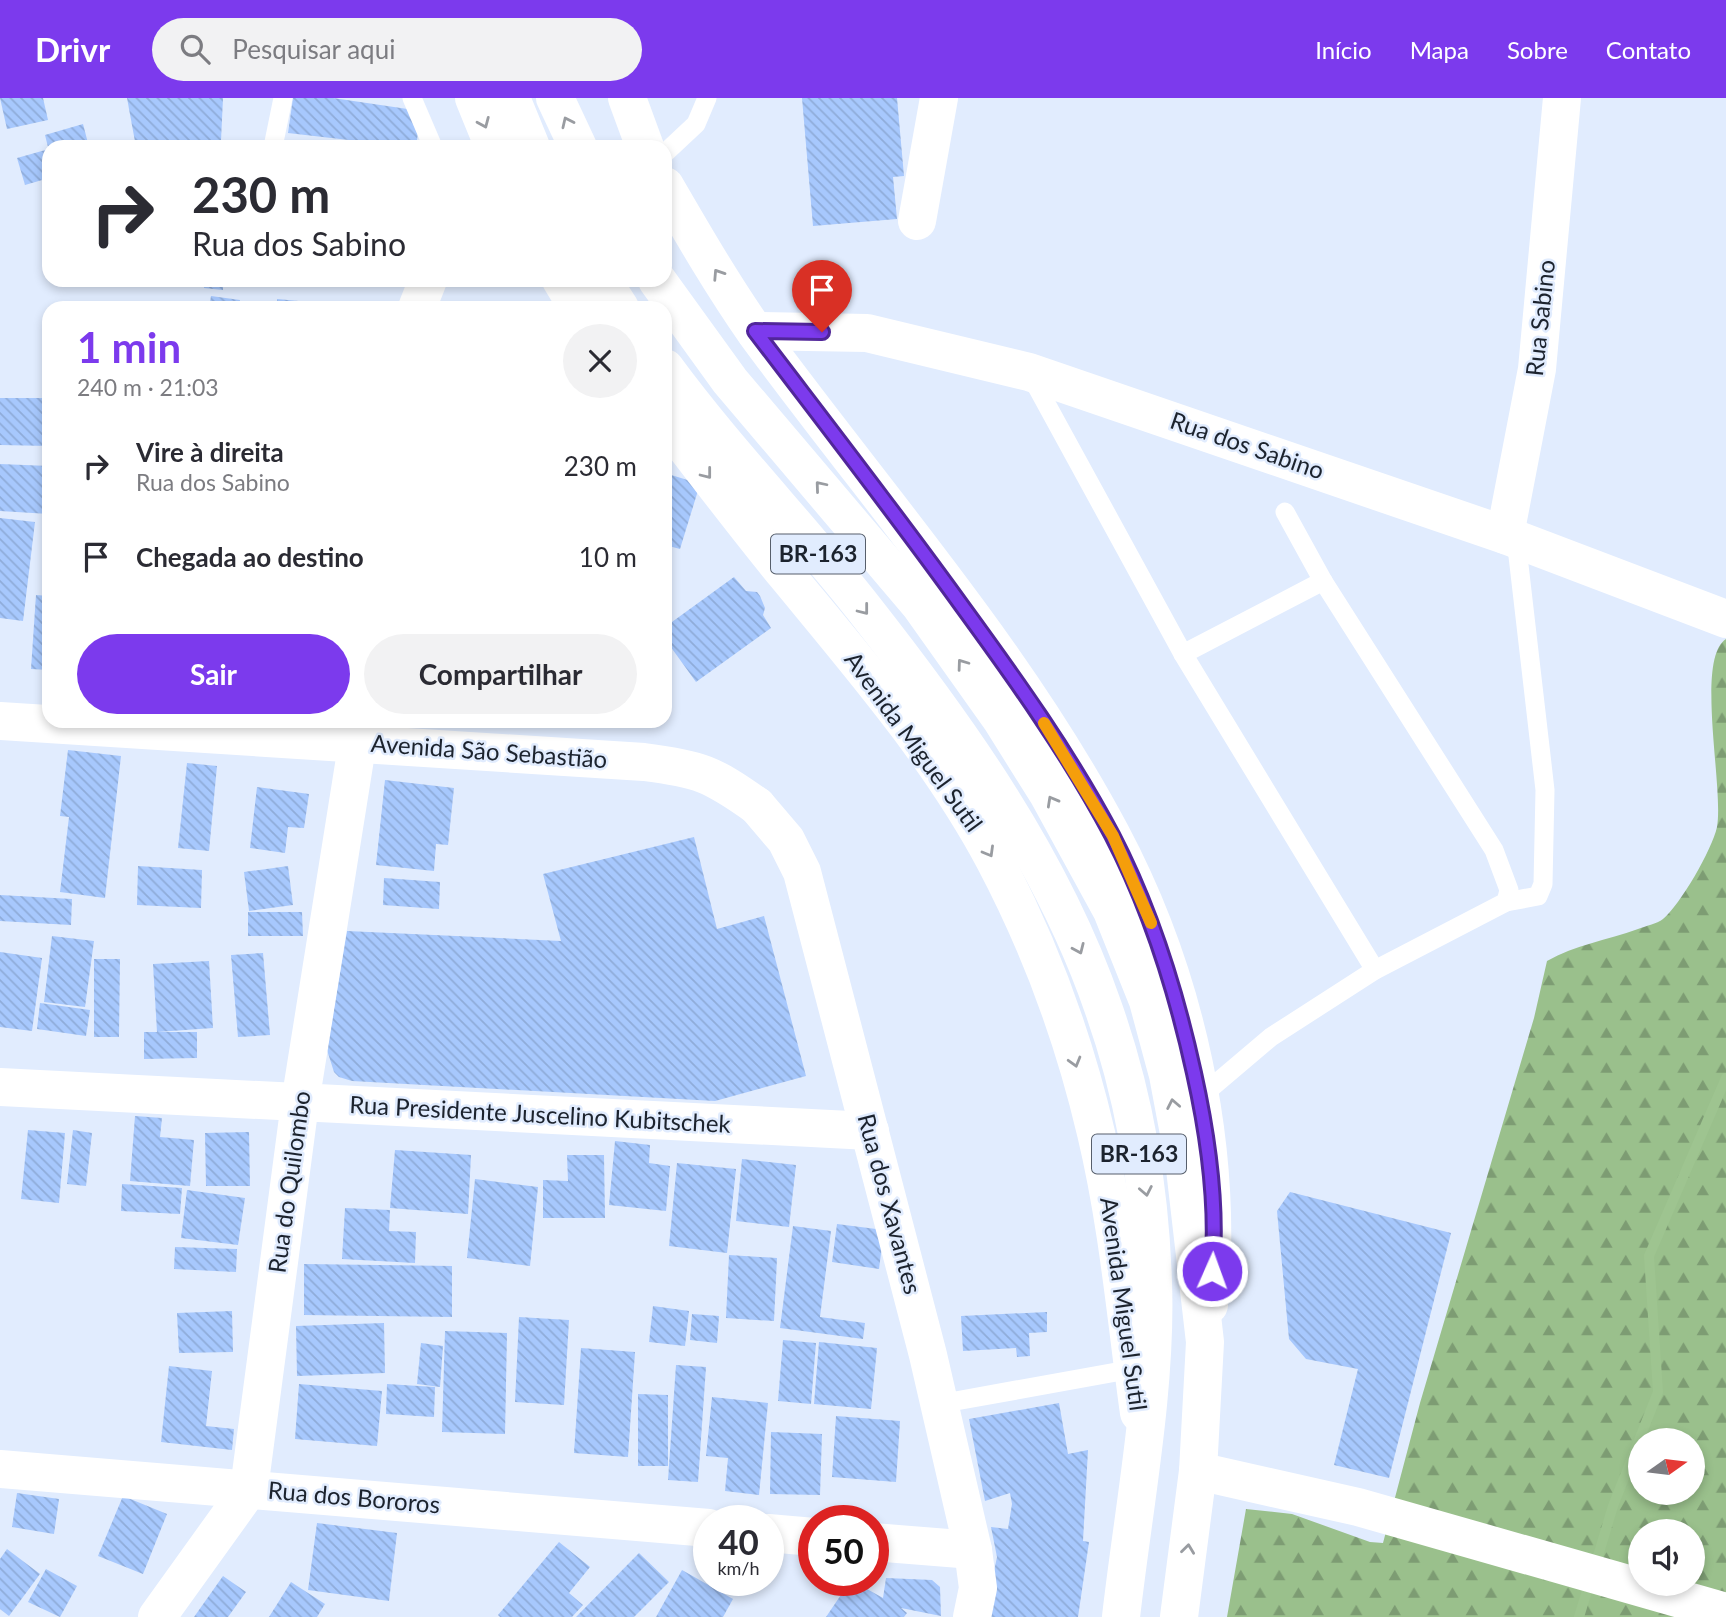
<!DOCTYPE html>
<html lang="pt">
<head>
<meta charset="utf-8">
<style>
	:root { --surface:#fff; --page:#f2f2f3; --text:#2b2b33; --muted:#7c7c81; --accent:#7c3aed }
	body { margin:0; font-family:Lato,sans-serif; background:var(--page); color:var(--text); height:100vh; display:flex; flex-direction:column; font-size:26px; white-space:nowrap }
	* { box-sizing:border-box; margin:0 }
	p { font-size:23px; color:var(--muted) }
	.icon { flex:none; width:38px; height:38px; fill:none; stroke:currentColor; stroke-width:2; stroke-linecap:round; stroke-linejoin:round }
	.map { position:relative; flex:1; overflow:hidden }
	.sheet { position:absolute; left:42px; top:203px; width:630px; height:427px; display:flex; flex-direction:column; background:var(--surface); border-radius:21px; box-shadow:0 4px 10px #0003 }
	.sheet>* { flex:none }
	.guide { position:absolute; left:42px; top:42px; width:630px; height:147px; border-radius:21px; box-shadow:0 4px 10px #0003; background:#fff; color:var(--text); overflow:hidden }
	.needle { width:46px; rotate:76deg }
	.tools { position:absolute; left:1628px; top:1330px; display:grid; gap:14px }
	.tools a { display:grid; place-items:center; width:77px; height:77px; border-radius:50%; background:var(--surface); box-shadow:0 4px 10px #0003; font-size:35px }
	.speed { position:absolute; left:693px; top:1407px; display:flex; gap:14px; font-size:35px; font-weight:700; text-align:center }
	.speed>* { display:grid; place-content:center; width:91px; height:91px; border-radius:50%; background:var(--surface); box-shadow:0 4px 10px #0003; line-height:1 }
	.speed small { font-size:18px; font-weight:400 }
	.speed .limit { border:10px solid #d22; background:#fff; color:#111 }
	.pin { position:absolute; display:grid; place-items:center; width:60px; height:60px; color:#fff; margin:-72px -30px; border-radius:50% 50% 50% 0; rotate:-45deg; box-shadow:0 0 7px #0007 }
	.pin .icon { rotate:45deg }
	.me { position:absolute; width:77px; margin:-38px; rotate:2deg; stroke-linejoin:round; filter:drop-shadow(0 0 5px #0008) }
	.turn { display:flex; align-items:center; gap:24px; height:147px; padding:0 35px; font-size:32px }
	.turn .icon { width:91px; height:91px; stroke-width:2.5 }
	.turn b { display:block; font-size:49px; line-height:60px }
	.round { display:grid; place-items:center; flex:none; width:74px; height:74px; border-radius:37px; background:var(--page) }
	.head { display:flex; align-items:center; justify-content:space-between; height:119px; padding:0 35px }
	h1 { font-size:42px; font-weight:700; line-height:52px; color:var(--accent) }
	.cta { display:flex; gap:14px; margin-top:auto; padding:14px 35px }
	.cta a { flex:1; height:80px; border-radius:42px; background:var(--accent); color:#fff; font-size:28px; font-weight:700; line-height:80px; text-align:center }
	.cta a+a { background:var(--page); color:var(--text) }
	ul { padding:0; list-style:none }
	li { display:flex; align-items:center; gap:21px; height:91px; padding:0 35px }
	li div { flex:1 }
	li b { display:block; font-size:26px }
	li em { font-style:normal }
	header { display:flex; align-items:center; gap:42px; box-sizing:border-box; height:98px; padding:0 35px; background:var(--accent); color:#fff }
	header strong { font-size:33px }
	nav { display:flex; gap:38px; margin-inline-start:auto; font-size:24px }
	.search { width:490px; height:63px; background:var(--page); display:flex; align-items:center; gap:18px; box-sizing:border-box; padding:0 24px; border-radius:38px; color:var(--muted); font-size:26px }
	.map>svg:first-child { display:block }
</style>
</head>
<body>
<header>
<strong>Drivr</strong>
<div class="search"><svg class="icon" aria-label="search" viewBox="0 0 24 24"><circle cx="10" cy="10" r="6"/><path d="M15 15l6 6"/></svg>Pesquisar aqui</div>
<nav><a>Início</a><a>Mapa</a><a>Sobre</a><a>Contato</a></nav>
</header>
<div class="map">
<svg width="1726" height="1519" viewBox="0 0 1726 1519">
	<defs>
		<pattern id="forest-firs" width="22" height="20" patternUnits="userSpaceOnUse" patternTransform="scale(1.75)"><rect width="22" height="20" fill="#9ac08c"/><path d="M5 1l3.5 6h-7zM16 11l3.5 6h-7z" fill="#7d9c73"/></pattern>
		<pattern id="building-back-hatch" width="6" height="6" patternUnits="userSpaceOnUse" patternTransform="scale(1.75)"><rect width="6" height="6" fill="#a7c8fd"/><path d="M-1 5l2 2M0 0l6 6M5-1l2 2" fill="none" stroke="#8facd9"/></pattern>
	</defs>
	<rect width="100%" height="100%" fill="#e1ecfe"/>
	<path fill="url(#forest-firs)" fill-rule="evenodd" d="M1726 541V1519H1227L1246 1411 1292 1416 1370 1444 1383 1445 1420 1305 1534 920 1547 863C1575 847 1607 842 1638 831 1645 828 1657 826 1663 821 1680 807 1712 752 1717 729 1724 690 1695 561 1726 541ZM1640 1342H1692V1395H1640ZM1640 1433H1692V1486H1640Z"/>
	<g fill="none" stroke-linecap="round" stroke-linejoin="round">
		<g stroke="#9ec490" stroke-width="10">
			<path d="M1595 1468 1613 1408 1658 1294 1649 1158 1726 980"/>
			<path d="M1579 1519 1590 1483"/>
		</g>
	</g>
	<g fill="url(#building-back-hatch)">
		<path d="M0 0H43L48 22 7 31Z"/>
		<path d="M127 0H223L221 43 184 49H136Z"/>
		<path d="M293 0H333L421 13 416 49H366V44L288 35Z"/>
		<path d="M802 0H897L904 78 893 79 897 121 813 128Z"/>
		<path d="M83 26 89 49H48L45 37Z"/>
		<path d="M49 51V80L25 87 17 60Z"/>
		<path d="M204 182H223V192L204 190Z"/>
		<path d="M211 198 240 202 239 210H209Z"/>
		<path d="M277 201 352 208V210H277Z"/>
		<path d="M0 300H45L44 319H49V348L0 347Z"/>
		<path d="M0 366 49 368V416L0 413Z"/>
		<path d="M665 375 700 386 680 451 665 447Z"/>
		<path d="M0 420 35 424 23 523 0 520Z"/>
		<path d="M734 479 746 493 757 494 760 498 765 510 763 517 771 530 696 584 665 541V529Z"/>
		<path d="M36 497 49 498V572L31 571Z"/>
		<path d="M68 652 121 658 105 800 60 794 69 719 60 718Z"/>
		<path d="M187 665 217 668 209 753 178 750Z"/>
		<path d="M385 682 454 690 448 747 436 746 434 773 376 767Z"/>
		<path d="M257 689 309 696 304 730 288 729 285 755 250 750Z"/>
		<path d="M694 739 717 831 764 818 806 978 715 1003 352 983 339 979 334 974 327 952 347 833 561 843 543 776Z"/>
		<path d="M138 768 202 772 201 810 137 807Z"/>
		<path d="M288 768 293 807 249 813 244 774Z"/>
		<path d="M384 780 440 784 439 811 383 807Z"/>
		<path d="M0 797 72 801 71 827 0 823Z"/>
		<path d="M248 814H302L303 838H248Z"/>
		<path d="M52 838 94 843 85 909 44 904Z"/>
		<path d="M0 854 42 860 32 933 0 929Z"/>
		<path d="M263 855 270 937 238 939 231 857Z"/>
		<path d="M94 861H120L119 939H94Z"/>
		<path d="M209 863 213 930 157 934 153 866Z"/>
		<path d="M40 905 90 912 86 938 37 931Z"/>
		<path d="M144 934H197V960L144 961Z"/>
		<path d="M135 1018 162 1020 160 1039 194 1042 190 1088 130 1083Z"/>
		<path d="M28 1032 65 1035 59 1105 21 1101Z"/>
		<path d="M73 1032 92 1035 86 1088 67 1086Z"/>
		<path d="M249 1034 250 1088H206L205 1035Z"/>
		<path d="M615 1043 650 1047 649 1065 670 1068 666 1113 609 1107Z"/>
		<path d="M395 1052 471 1057 468 1116 390 1110Z"/>
		<path d="M567 1057H604L605 1120H543V1082L568 1083Z"/>
		<path d="M742 1061 796 1067 789 1129 736 1123Z"/>
		<path d="M677 1065 736 1071 727 1155 669 1148Z"/>
		<path d="M475 1081 538 1089 530 1168 467 1160Z"/>
		<path d="M122 1086 182 1090 180 1116 121 1113Z"/>
		<path d="M187 1092 245 1100 238 1147 181 1140Z"/>
		<path d="M1290 1094 1451 1135 1389 1380 1334 1367 1358 1271 1306 1261 1289 1241 1277 1113Z"/>
		<path d="M345 1110 390 1112 389 1133 416 1134 415 1165 342 1161Z"/>
		<path d="M837 1126 884 1132 879 1171 832 1164Z"/>
		<path d="M793 1128 831 1133 820 1219 865 1225 863 1241 780 1230Z"/>
		<path d="M175 1149 237 1151 236 1174 174 1171Z"/>
		<path d="M729 1157 777 1160 774 1223 726 1220Z"/>
		<path d="M304 1166 452 1168V1219L304 1217Z"/>
		<path d="M653 1208 689 1213 685 1248 649 1244Z"/>
		<path d="M232 1213 233 1254 179 1255 177 1215Z"/>
		<path d="M1047 1214V1234L1029 1235 1030 1258 1017 1259 1016 1250 963 1253 961 1218Z"/>
		<path d="M692 1216 719 1218 717 1245 690 1242Z"/>
		<path d="M519 1219 569 1222 564 1307 515 1304Z"/>
		<path d="M384 1225 385 1275 297 1278 296 1228Z"/>
		<path d="M445 1233 507 1235 505 1336 442 1334Z"/>
		<path d="M783 1242 816 1245 811 1306 778 1303Z"/>
		<path d="M819 1244 877 1250 871 1311 814 1306Z"/>
		<path d="M421 1245 443 1248 440 1289 417 1286Z"/>
		<path d="M581 1250 635 1254 628 1359 574 1355Z"/>
		<path d="M676 1267 706 1269 698 1384 668 1382Z"/>
		<path d="M169 1268 212 1273 206 1328 234 1331 232 1352 161 1344Z"/>
		<path d="M299 1286 382 1293 377 1348 295 1341Z"/>
		<path d="M387 1286 435 1289 434 1319 386 1316Z"/>
		<path d="M638 1296 668 1297V1368H638Z"/>
		<path d="M712 1299 768 1305 759 1397 725 1393 728 1360 706 1358Z"/>
		<path d="M1059 1305 1068 1356 1088 1352 1083 1443 1089 1444 1078 1519H991L988 1502 997 1459 991 1429 1008 1431 1012 1406 1010 1395 985 1403 969 1321Z"/>
		<path d="M836 1318 900 1323 896 1384 832 1379Z"/>
		<path d="M771 1334 822 1336 820 1397 770 1396Z"/>
		<path d="M17 1395 59 1401 54 1436 12 1429Z"/>
		<path d="M123 1398 167 1416 143 1476 98 1458Z"/>
		<path d="M317 1425 397 1435 389 1503 308 1492Z"/>
		<path d="M559 1444 590 1469 569 1495 583 1507 572 1519H500L498 1517Z"/>
		<path d="M7 1451 40 1476 9 1518 0 1511V1461Z"/>
		<path d="M639 1455 669 1484 634 1519H576Z"/>
		<path d="M46 1471 77 1488 60 1519 28 1504Z"/>
		<path d="M682 1472 733 1501 723 1519H656Z"/>
		<path d="M223 1478 246 1494 228 1519H194Z"/>
		<path d="M886 1480 932 1482 940 1489 941 1518 901 1510 907 1515 904 1519H826L851 1482 883 1500Z"/>
		<path d="M291 1484 325 1506 317 1519H269Z"/>
	</g>
	<g fill="none" stroke-linecap="round" stroke-linejoin="round">
		<g stroke="#fff" stroke-width="19">
			<path d="M412 0 433 49"/>
			<path d="M273 49 283 0"/>
			<path d="M665 55 696 26 707 0"/>
			<path d="M1031 278 1183 556 1375 872"/>
			<path d="M1183 556 1323 483"/>
			<path d="M1506 804 1538 798 1543 786 1545 692 1516 441"/>
			<path d="M1199 1000 1271 939 1375 872 1506 804 1509 792 1494 752 1323 483 1285 414"/>
			<path d="M939 1306 1133 1271"/>
		</g>
		<g stroke="#fff" stroke-width="38">
			<path d="M917 123 939 0"/>
			<path d="M417 210 428 182"/>
			<path d="M755 233 867 235 1029 274 1505 437 1726 521"/>
			<path d="M1505 437 1537 271 1562 0"/>
			<path d="M757 708 786 742 802 774 928 1257 973 1452 978 1490 972 1519"/>
			<path d="M0 989 870 1033"/>
			<path d="M0 1371 709 1430"/>
			<path d="M1198 1373 1358 1409 1726 1514"/>
			<path d="M768 1435 814 1439"/>
			<path d="M873 1444 973 1452"/>
			<path d="M157 1519 249 1391 300 1005 361 623"/>
		</g>
		<path stroke="#fff" stroke-width="38" d="M0 623 644 664C700 671 712 676 757 708"/>
		<g stroke="#fff" stroke-width="38">
			<path d="M474 0 494 49"/>
			<path d="M627 0 645 49"/>
			<path d="M665 88C694 138 723 188 756 235 877 400 1015 555 1111 736 1186 877 1224 1049 1209 1207"/>
			<path d="M561 182 578 210"/>
			<path d="M665 322C705 374 745 427 787 478 861 568 939 658 994 761 1039 846 1074 941 1096 1035 1118 1127 1126 1221 1139 1315"/>
		</g>
		<g stroke="#fff" stroke-width="38">
			<path d="M511 0 531 49"/>
			<path d="M555 0 578 49"/>
			<path d="M602 182 620 210"/>
			<path d="M657 182 730 283 920 507 1001 621 1048 696 1112 813 1148 903 1168 977 1184 1062 1205 1244 1198 1373 1179 1519"/>
			<path d="M665 270C726 353 798 427 862 508 958 630 1052 761 1103 909 1134 996 1150 1092 1153 1184 1157 1290 1133 1413 1121 1519"/>
		</g>
	</g>
	<defs><path id="oneway-chevron" d="M-2-3.5L2.5 0L-2 3.5" fill="none" stroke-width="1.6" stroke-linecap="round" stroke-linejoin="round" transform="scale(1.75)"/></defs>
	<g stroke="#999ca1">
		<use href="#oneway-chevron" transform="translate(567 24) rotate(-115)"/>
		<use href="#oneway-chevron" transform="translate(484 25) rotate(67)"/>
		<use href="#oneway-chevron" transform="translate(718 176) rotate(-123)"/>
		<use href="#oneway-chevron" transform="translate(707 376) rotate(52)"/>
		<use href="#oneway-chevron" transform="translate(820 388) rotate(-130)"/>
		<use href="#oneway-chevron" transform="translate(864 512) rotate(52)"/>
		<use href="#oneway-chevron" transform="translate(962 566) rotate(-126)"/>
		<use href="#oneway-chevron" transform="translate(1052 703) rotate(-119)"/>
		<use href="#oneway-chevron" transform="translate(989 754) rotate(60)"/>
		<use href="#oneway-chevron" transform="translate(1079 851) rotate(66)"/>
		<use href="#oneway-chevron" transform="translate(1075 964) rotate(74)"/>
		<use href="#oneway-chevron" transform="translate(1173 1006) rotate(-101)"/>
		<use href="#oneway-chevron" transform="translate(1146 1093) rotate(79)"/>
		<use href="#oneway-chevron" transform="translate(1188 1451) rotate(-83)"/>
	</g>
	<g fill="none" stroke-linecap="round" stroke-linejoin="round">
		<defs>
			<path id="route" d="M822 234 755 233C825 325 895 415 962 508 1016 582 1069 656 1112 737 1151 812 1176 893 1194 975 1208 1038 1218 1109 1212 1173"/>
		</defs>
		<use href="#route" stroke="#51269a" stroke-width="18"/>
		<use href="#route" stroke="#7c3aed" stroke-width="12"/>
		<path stroke="#f59e0b" stroke-width="12" d="M1044 625 1113 738 1151 825"/>
	</g>
	<g text-anchor="middle" stroke-width="5" stroke-linejoin="round" paint-order="stroke">
		<g fill="#e1ecfe" stroke="#575f6c" stroke-width="2">
			<rect x="771" y="436.5" width="94" height="39" rx="5"/>
			<rect x="1092" y="1036.5" width="94" height="39" rx="5"/>
		</g>
		<g font-size="23" font-weight="bold" fill="#1c232e">
			<text x="818" y="464">BR-163</text>
			<text x="1139" y="1064">BR-163</text>
		</g>
		<g font-size="24" fill="#1c232e" stroke="#e1ecfe">
			<text transform="translate(1541 220) rotate(-84)" y="8">Rua Sabino</text>
			<text transform="translate(1247 348) rotate(19)" y="8">Rua dos Sabino</text>
			<text transform="translate(913 644) rotate(54)" y="8">Avenida Miguel Sutil</text>
			<text transform="translate(489 654) rotate(4)" y="8">Avenida São Sebastião</text>
			<text transform="translate(540 1017) rotate(3)" y="8">Rua Presidente Juscelino Kubitschek</text>
			<text transform="translate(290 1084) rotate(-82)" y="8">Rua do Quilombo</text>
			<text transform="translate(889 1106) rotate(75)" y="8">Rua dos Xavantes</text>
			<text transform="translate(1123 1206) rotate(82)" y="8">Avenida Miguel Sutil</text>
			<text transform="translate(354 1400) rotate(5)" y="8">Rua dos Bororos</text>
		</g>
	</g>
</svg>
<div class="tools">
<a><svg class="needle" viewBox="-14 -14 28 28"><path d="M0-13l5 13h-10z" fill="#e53935"/><path d="M0 13l5-13h-10z" fill="#7c7c81"/></svg></a>
<a><svg class="icon" aria-label="sound" viewBox="0 0 24 24"><path d="M4 9h4l5-4v14l-5-4H4zM17 9q2 3 0 6"/></svg></a>
</div>
<div class="speed"><div>40<small>km/h</small></div><div class="limit">50</div></div>
<div class="pin" style="left:822px;top:234px;background:#d93025"><svg class="icon" aria-label="arrive" viewBox="0 0 24 24"><path d="M6 21V4h12l-3 4 3 4H6"/></svg></div>
<svg class="me" style="left:1212px;top:1173px" viewBox="-20 -20 40 40"><circle r="17" fill="#7c3aed" stroke="#fff" stroke-width="3"/><path d="M0-11L8 9 0 5-8 9z" fill="#fff"/></svg>
<div class="guide">
<div class="turn"><svg class="icon" aria-label="right" viewBox="0 0 24 24"><path d="M7 20v-9h11M14 6l5 5-5 5"/></svg><div><b>230 m</b>Rua dos Sabino</div></div>
</div>
<section class="sheet">
<div class="head"><div><h1>1 min</h1><p>240 m · 21:03</p></div><a class="round"><svg class="icon" aria-label="close" viewBox="0 0 24 24"><path d="M6 6l12 12M18 6L6 18"/></svg></a></div>
<ul>
<li><svg class="icon" aria-label="right" viewBox="0 0 24 24"><path d="M7 20v-9h11M14 6l5 5-5 5"/></svg><div><b>Vire à direita</b><p>Rua dos Sabino</p></div><em>230 m</em></li>
<li><svg class="icon" aria-label="arrive" viewBox="0 0 24 24"><path d="M6 21V4h12l-3 4 3 4H6"/></svg><div><b>Chegada ao destino</b></div><em>10 m</em></li>
</ul>
<div class="cta"><a>Sair</a><a>Compartilhar</a></div>
</section>
</div>
</body>
</html>
